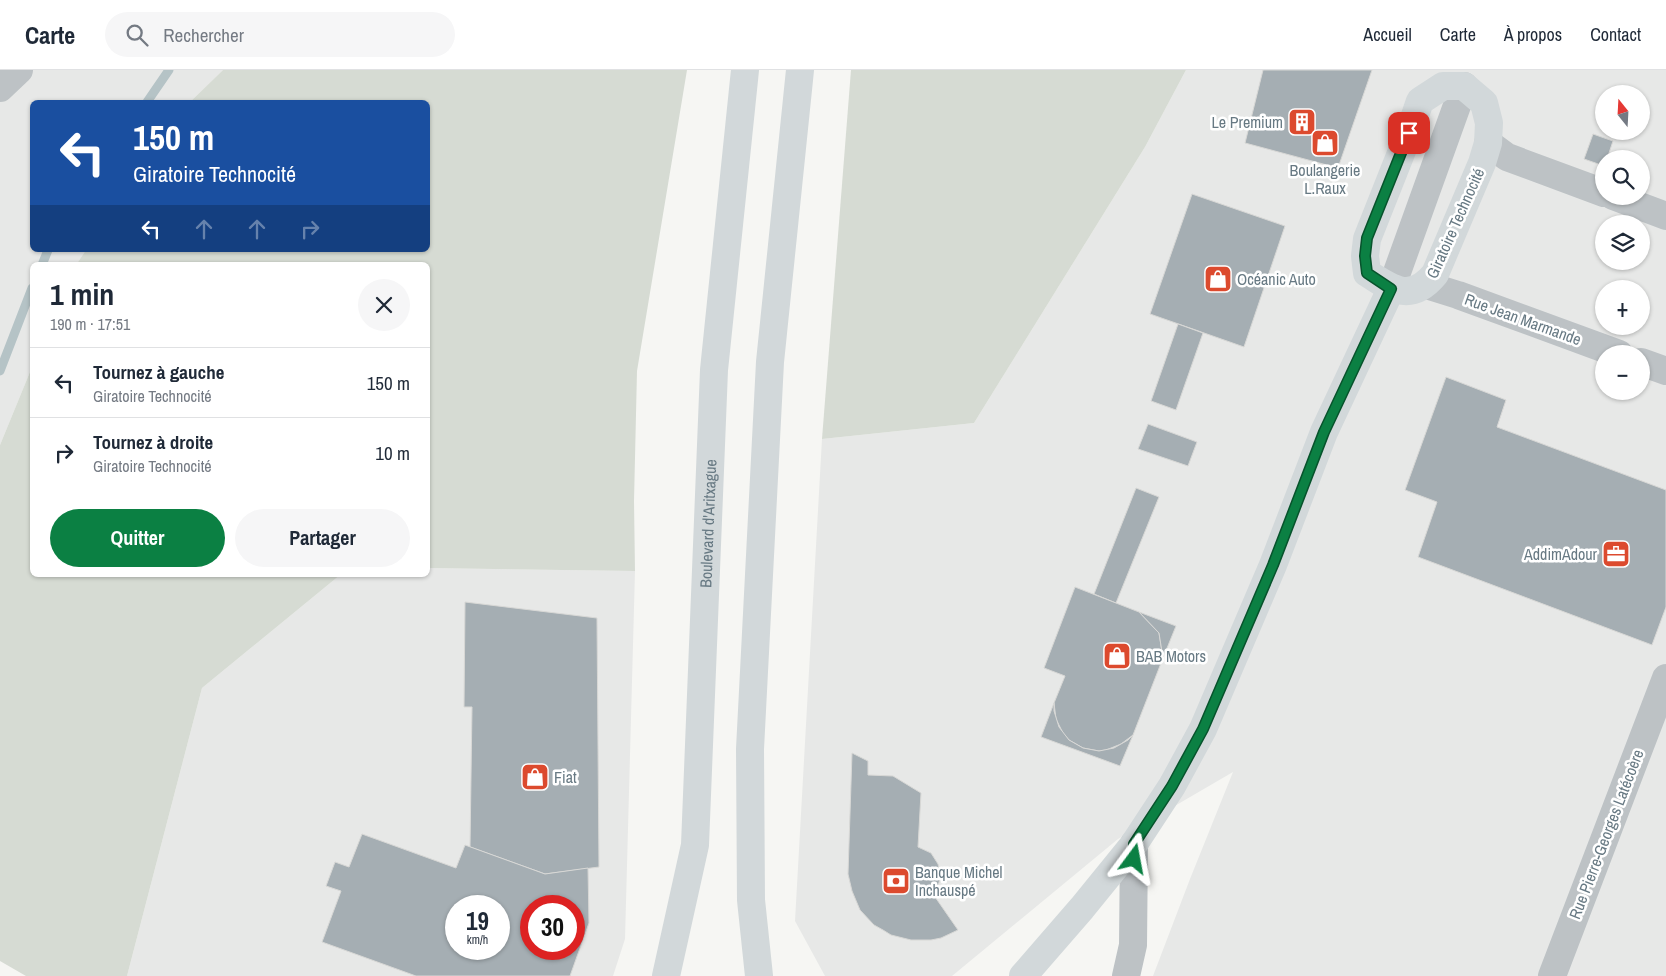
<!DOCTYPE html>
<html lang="fr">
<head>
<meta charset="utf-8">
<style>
	:root { --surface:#fff; --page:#f6f6f7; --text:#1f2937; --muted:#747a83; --line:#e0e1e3; --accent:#0b8043 }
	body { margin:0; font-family:"Archivo Narrow",sans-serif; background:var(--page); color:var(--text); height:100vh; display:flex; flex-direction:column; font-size:19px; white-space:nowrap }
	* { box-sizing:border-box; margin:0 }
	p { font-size:16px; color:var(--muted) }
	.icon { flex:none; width:28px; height:28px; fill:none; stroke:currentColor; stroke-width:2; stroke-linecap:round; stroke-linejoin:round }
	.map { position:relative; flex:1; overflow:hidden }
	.details { position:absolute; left:30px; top:192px; width:400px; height:315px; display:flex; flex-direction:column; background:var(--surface); border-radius:8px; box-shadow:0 1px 4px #0004 }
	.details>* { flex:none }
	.top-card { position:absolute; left:30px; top:30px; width:400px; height:152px; border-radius:8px; box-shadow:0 1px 4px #0004; background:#1a4fa0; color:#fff; overflow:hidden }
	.needle { width:32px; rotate:342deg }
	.fabs { position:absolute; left:1595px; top:15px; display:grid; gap:10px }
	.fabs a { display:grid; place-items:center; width:55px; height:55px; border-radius:50%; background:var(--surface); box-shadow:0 1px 4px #0004; font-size:25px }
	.speed { position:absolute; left:445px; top:825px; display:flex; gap:10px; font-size:25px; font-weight:700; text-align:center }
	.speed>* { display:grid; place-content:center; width:65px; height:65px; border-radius:50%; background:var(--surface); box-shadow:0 1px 4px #0004; line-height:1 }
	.speed small { font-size:12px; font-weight:400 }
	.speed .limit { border:8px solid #d22; background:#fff; color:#111 }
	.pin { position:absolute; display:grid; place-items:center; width:42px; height:42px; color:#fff; margin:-21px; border-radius:10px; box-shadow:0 2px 8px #0006 }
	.me { position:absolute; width:55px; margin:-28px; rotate:13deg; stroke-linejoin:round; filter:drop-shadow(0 0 4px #0008) }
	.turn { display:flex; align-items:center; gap:18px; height:105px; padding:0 20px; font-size:22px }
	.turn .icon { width:65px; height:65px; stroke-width:2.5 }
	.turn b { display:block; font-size:35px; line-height:42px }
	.lanes { display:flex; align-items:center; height:48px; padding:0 20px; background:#0003; justify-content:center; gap:25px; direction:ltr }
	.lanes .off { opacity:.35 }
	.round { display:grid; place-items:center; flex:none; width:52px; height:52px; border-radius:26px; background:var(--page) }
	.head { display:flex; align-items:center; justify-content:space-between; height:85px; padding:0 20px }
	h1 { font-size:30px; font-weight:700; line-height:38px }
	.action { display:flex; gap:10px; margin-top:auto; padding:10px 20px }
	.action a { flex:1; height:58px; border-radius:30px; background:var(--accent); color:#fff; font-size:20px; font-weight:700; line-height:58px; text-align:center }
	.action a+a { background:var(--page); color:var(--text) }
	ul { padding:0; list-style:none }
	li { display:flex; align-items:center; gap:15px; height:70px; padding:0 20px; border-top:1px solid var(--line) }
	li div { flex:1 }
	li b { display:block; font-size:19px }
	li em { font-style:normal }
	header { display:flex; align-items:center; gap:30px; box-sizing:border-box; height:70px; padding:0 25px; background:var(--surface); border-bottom:1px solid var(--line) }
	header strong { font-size:24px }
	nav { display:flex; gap:28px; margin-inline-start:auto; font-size:18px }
	.search { width:350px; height:45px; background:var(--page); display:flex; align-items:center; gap:12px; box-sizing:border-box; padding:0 18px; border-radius:28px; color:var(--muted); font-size:19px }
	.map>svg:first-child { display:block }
</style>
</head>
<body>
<header>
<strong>Carte</strong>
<div class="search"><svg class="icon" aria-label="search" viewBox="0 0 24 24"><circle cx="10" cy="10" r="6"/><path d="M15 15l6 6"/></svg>Rechercher</div>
<nav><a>Accueil</a><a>Carte</a><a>À propos</a><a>Contact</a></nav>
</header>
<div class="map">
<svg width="1666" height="906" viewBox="0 0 1666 906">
	<rect width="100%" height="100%" fill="#f6f6f3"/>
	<g fill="#e7e8e7" fill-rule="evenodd">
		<path d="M0 0H223L190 32H32V180H86L76 195H32V297L0 375Z"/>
		<path d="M1186 0H1666V906H1153L1190 809 1233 702 1118 769 952 906H825L795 851 822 369 974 353 1145 77ZM1604 24H1641V61H1604ZM1604 89H1641V126H1604ZM1604 154H1641V191H1604ZM1604 219H1641V256H1604ZM1604 284H1641V321H1604Z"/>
		<path d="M428 498 635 501 625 869 613 906H127L202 618 340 505H428ZM456 836H499V879H456ZM531 836H574V879H531Z"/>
	</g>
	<g fill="#d6dbd3">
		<path d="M223 0H687L637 301 634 431 635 501 428 498V195H76L86 180H428V32H190Z"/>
		<path d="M851 0H1186L1145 77 974 353 822 369Z"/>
		<path d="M32 297V505H340L202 618 127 906H26L0 891V375Z"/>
	</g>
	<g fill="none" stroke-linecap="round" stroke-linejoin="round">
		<g stroke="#b5c3c6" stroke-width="9">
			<path d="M147 32 169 0"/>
			<path d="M42 195 48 180"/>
			<path d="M0 301 32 218"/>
		</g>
	</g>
	<g fill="#a5aeb3" stroke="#d8d8d6" fill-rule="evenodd">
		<path d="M1263 0H1372L1338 98 1245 73Z"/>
		<path d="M1593 64 1613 71 1607 89H1604V96L1584 89Z"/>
		<path d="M1192 124 1285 156 1244 277 1150 244Z"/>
		<path d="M1178 254 1203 263 1176 340 1151 331Z"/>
		<path d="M1446 307 1506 330 1497 357 1666 420V537L1652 575 1418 487 1437 432 1405 420Z"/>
		<path d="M1148 354 1197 372 1188 396 1138 379Z"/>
		<path d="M1136 418 1159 427 1116 533 1094 524Z"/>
		<path d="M1075 517 1139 542 1159 563 1163 588 1133 665 1121 674 1106 680 1099 681 1083 678 1069 670 1063 663 1056 649 1054 633 1065 606 1044 598Z"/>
		<path d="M465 532 597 548 599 797 545 804 470 777 472 637H464Z"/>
		<path d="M1139 542 1176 556 1163 588 1159 563Z"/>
		<path d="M1054 633V641L1059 657 1069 670 1083 678 1099 681 1114 678 1128 670 1133 665 1120 696 1041 667Z"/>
		<path d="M852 683 868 691V705L893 706 921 723 918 777 931 783 938 794 941 806 937 819 933 824 958 860 941 868 931 870H911L891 865 883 860 874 855 860 840 852 821 848 804Z"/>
		<path d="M362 764 456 798 465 775 545 804 588 798 589 853 570 906H416L322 872 341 821 326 816 335 792 349 797ZM456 836H499V879H456ZM531 836H574V879H531Z"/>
	</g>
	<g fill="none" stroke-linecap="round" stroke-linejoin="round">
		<g stroke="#bdc2c5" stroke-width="28">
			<path d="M0 18 19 0"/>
			<path d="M1488 73 1507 87 1604 123"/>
			<path d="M1613 126 1666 146"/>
			<path d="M1426 215 1458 225 1619 284"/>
			<path d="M1391 219 1464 16"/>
			<path d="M1641 292 1666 301"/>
			<path d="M1126 906 1133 875 1134 774"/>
			<path d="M1552 906 1666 608"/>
		</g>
		<g stroke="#d2d8da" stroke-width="28">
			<path d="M1443 16H1464L1484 33 1489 53 1488 73 1482 93 1435 204C1411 233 1393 220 1367 203L1365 186 1367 169 1409 63 1420 31Z"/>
			<path id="s1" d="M666 906 695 775 714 300 745 0"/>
			<path d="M759 906 751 830 750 679 770 292 800 0"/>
			<path d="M1023 906 1082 838 1134 774 1172 716 1203 659 1273 495 1324 362 1391 219"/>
		</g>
	</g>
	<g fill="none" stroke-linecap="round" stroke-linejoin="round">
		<defs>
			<path id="route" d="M1134 789V774L1172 716 1203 659 1273 495 1324 362 1391 219 1367 203 1365 186 1367 168 1409 63"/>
		</defs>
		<use href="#route" stroke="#07532c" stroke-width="12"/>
		<use href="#route" stroke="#0b8043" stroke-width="9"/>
	</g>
	<defs>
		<symbol id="building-square" viewBox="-11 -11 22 22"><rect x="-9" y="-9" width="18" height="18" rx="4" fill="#dc4a2e" stroke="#fff"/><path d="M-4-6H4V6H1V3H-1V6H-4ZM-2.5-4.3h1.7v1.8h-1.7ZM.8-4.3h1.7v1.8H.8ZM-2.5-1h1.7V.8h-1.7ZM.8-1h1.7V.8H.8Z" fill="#fff"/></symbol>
		<symbol id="shop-square" viewBox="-11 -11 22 22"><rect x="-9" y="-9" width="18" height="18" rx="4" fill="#dc4a2e" stroke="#fff"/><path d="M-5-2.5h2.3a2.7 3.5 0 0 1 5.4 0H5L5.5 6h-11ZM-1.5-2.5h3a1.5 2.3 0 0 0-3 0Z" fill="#fff"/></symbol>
		<symbol id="office-square" viewBox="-11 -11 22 22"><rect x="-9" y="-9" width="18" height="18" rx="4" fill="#dc4a2e" stroke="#fff"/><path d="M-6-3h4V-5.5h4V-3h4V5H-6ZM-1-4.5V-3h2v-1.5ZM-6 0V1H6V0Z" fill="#fff"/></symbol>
		<symbol id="bank-square" viewBox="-11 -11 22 22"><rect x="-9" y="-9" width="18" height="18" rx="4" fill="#dc4a2e" stroke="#fff"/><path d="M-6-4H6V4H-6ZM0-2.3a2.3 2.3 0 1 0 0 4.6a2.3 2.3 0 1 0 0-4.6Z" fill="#fff"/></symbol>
	</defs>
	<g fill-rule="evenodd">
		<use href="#building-square" x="1286" y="36" width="32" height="32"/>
		<use href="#shop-square" x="1309" y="57" width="32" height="32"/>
		<use href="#shop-square" x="1202" y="193" width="32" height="32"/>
		<use href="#office-square" x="1600" y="468" width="32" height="32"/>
		<use href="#shop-square" x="1101" y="570" width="32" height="32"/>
		<use href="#shop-square" x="519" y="691" width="32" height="32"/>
		<use href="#bank-square" x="880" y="795" width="32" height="32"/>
	</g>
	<g text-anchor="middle" stroke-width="5" stroke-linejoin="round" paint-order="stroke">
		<g font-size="16" fill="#677983" stroke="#fff" text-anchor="start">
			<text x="1283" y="58" text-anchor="end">Le Premium</text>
			<text x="1325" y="106" text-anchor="middle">Boulangerie<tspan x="1325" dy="18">L.Raux</tspan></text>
			<text x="1237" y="215">Océanic Auto</text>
			<text x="1597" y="490" text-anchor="end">AddimAdour</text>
			<text x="1136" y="592">BAB Motors</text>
			<text x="554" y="713">Fiat</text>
			<text x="915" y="808">Banque Michel<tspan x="915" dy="18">Inchauspé</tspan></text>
		</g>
		<g font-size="16" fill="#677983" stroke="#fff">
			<text transform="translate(1455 153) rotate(-66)" y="6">Giratoire Technocité</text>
			<text transform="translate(1523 249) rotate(20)" y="6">Rue Jean Marmande</text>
			<text dy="6" stroke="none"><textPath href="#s1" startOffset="456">Boulevard d'Aritxague</textPath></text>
			<text transform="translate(1606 764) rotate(-69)" y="6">Rue Pierre-Georges Latécoère</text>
		</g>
	</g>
</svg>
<div class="fabs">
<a><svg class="needle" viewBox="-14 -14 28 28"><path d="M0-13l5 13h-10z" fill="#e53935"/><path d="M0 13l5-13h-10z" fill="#747a83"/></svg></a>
<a><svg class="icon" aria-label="search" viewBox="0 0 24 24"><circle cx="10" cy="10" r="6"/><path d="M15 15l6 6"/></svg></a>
<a><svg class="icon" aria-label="layers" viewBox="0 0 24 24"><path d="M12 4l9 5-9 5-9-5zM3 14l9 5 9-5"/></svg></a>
<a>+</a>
<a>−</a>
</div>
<div class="speed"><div>19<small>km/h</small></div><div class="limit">30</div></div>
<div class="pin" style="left:1409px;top:63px;background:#d93025"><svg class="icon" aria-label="arrive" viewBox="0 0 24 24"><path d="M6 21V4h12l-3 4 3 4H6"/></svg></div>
<svg class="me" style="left:1134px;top:789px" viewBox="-20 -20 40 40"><path d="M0-17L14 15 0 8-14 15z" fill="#0b8043" stroke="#fff" stroke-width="4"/></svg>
<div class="top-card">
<div class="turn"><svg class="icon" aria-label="left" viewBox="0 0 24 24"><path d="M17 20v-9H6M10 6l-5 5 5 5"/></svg><div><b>150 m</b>Giratoire Technocité</div></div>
<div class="lanes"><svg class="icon" aria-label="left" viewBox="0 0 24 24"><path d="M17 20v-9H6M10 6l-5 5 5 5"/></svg><svg class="icon off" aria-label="ahead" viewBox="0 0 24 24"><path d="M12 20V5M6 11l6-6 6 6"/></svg><svg class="icon off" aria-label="ahead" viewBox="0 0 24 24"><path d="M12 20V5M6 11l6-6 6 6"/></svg><svg class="icon off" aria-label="right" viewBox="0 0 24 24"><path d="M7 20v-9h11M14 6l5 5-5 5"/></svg></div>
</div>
<section class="details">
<div class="head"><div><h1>1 min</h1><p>190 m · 17:51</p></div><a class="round"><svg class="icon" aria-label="close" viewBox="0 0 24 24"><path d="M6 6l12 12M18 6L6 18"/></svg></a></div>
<ul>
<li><svg class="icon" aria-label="left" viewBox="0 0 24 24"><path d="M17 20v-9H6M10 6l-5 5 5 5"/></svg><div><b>Tournez à gauche</b><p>Giratoire Technocité</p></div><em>150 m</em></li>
<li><svg class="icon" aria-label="right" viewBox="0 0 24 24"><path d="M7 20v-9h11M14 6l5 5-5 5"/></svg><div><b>Tournez à droite</b><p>Giratoire Technocité</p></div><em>10 m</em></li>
</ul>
<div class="action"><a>Quitter</a><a>Partager</a></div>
</section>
</div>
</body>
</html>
